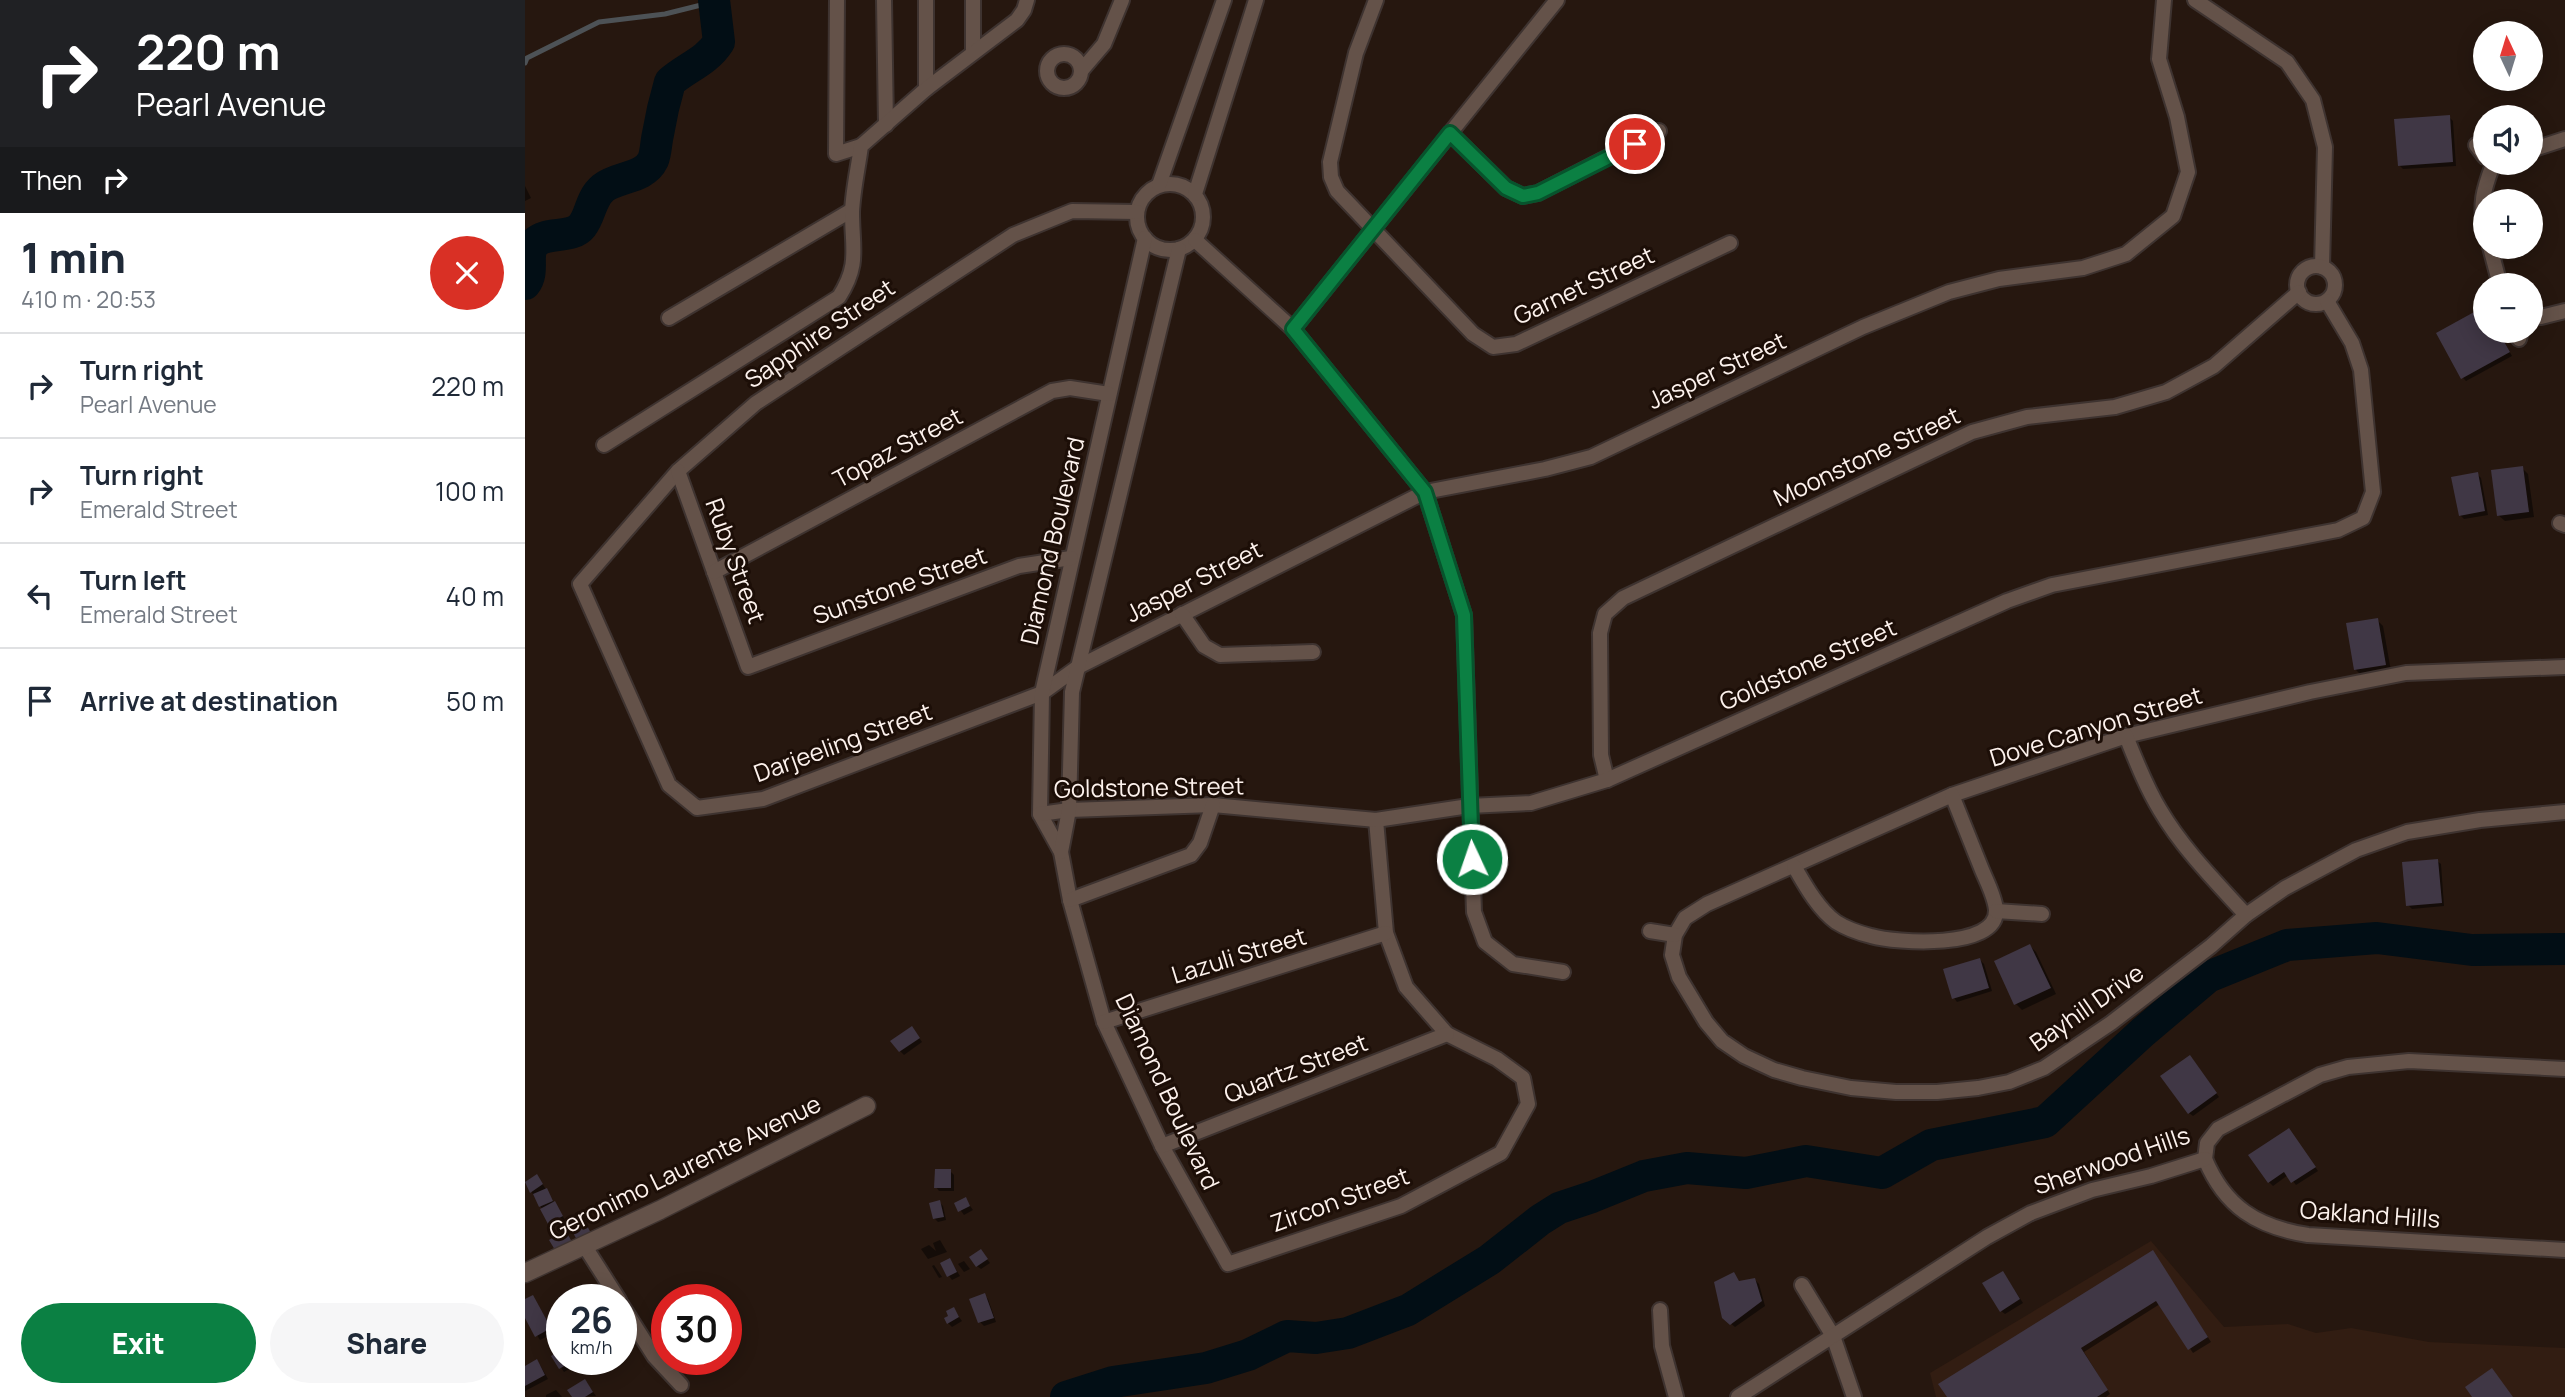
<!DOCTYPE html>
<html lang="en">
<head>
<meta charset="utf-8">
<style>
	:root { --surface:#fff; --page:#f6f6f7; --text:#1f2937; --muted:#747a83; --line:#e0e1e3; --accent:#0b8043 }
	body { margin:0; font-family:Manrope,sans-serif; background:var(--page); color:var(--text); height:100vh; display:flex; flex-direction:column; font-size:26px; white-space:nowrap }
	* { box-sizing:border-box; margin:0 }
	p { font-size:23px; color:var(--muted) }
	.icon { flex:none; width:38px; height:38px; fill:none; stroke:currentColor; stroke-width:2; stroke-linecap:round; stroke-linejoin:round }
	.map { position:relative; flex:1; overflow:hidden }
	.panel { display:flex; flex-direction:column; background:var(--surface); width:525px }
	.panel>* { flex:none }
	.top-card { background:#202124; color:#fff; overflow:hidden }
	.needle { width:46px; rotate:356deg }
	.controls { position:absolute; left:1948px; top:21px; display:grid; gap:14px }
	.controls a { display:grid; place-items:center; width:70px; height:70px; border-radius:50%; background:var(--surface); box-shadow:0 4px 18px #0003; font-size:35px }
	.speed { position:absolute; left:21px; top:1284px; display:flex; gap:14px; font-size:35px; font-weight:700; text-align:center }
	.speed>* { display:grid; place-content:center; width:91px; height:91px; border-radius:50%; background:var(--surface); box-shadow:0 4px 18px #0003; line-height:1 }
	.speed small { font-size:18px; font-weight:400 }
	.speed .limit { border:10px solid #d22; background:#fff; color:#111 }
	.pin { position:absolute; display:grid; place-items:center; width:60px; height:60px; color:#fff; margin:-30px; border:4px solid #fff; border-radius:50%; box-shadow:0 2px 7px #0007 }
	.me { position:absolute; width:77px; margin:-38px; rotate:357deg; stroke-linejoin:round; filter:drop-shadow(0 0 5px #0008) }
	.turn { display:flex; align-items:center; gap:24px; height:147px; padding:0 21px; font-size:32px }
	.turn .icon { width:91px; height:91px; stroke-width:2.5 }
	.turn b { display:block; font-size:49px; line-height:60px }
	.then { display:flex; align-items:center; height:66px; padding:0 21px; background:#0003; gap:14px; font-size:26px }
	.round { display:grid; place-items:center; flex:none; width:74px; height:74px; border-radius:37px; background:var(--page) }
	.overview { display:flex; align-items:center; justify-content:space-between; height:119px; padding:0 21px }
	h1 { font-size:42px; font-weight:800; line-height:52px }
	.cta { display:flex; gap:14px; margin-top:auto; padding:14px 21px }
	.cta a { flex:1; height:80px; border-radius:42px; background:var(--accent); color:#fff; font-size:28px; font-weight:800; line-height:80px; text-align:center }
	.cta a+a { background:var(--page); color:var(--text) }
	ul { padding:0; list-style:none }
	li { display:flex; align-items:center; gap:21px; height:105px; padding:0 21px; border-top:2px solid var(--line) }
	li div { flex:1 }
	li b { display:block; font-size:26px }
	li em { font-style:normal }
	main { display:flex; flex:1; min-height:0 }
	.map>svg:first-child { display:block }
</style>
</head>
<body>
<main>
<section class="panel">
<div class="top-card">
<div class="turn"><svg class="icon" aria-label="right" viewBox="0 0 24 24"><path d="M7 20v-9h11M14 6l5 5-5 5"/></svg><div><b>220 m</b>Pearl Avenue</div></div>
<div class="then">Then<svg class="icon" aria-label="right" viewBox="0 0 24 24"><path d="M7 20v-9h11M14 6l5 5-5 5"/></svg></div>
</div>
<div class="overview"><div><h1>1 min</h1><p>410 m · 20:53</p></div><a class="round" style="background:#d93025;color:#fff"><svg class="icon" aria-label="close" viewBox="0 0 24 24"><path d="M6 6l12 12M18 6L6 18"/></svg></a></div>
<ul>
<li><svg class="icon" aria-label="right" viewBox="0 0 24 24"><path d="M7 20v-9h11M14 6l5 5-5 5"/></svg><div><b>Turn right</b><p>Pearl Avenue</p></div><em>220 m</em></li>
<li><svg class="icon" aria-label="right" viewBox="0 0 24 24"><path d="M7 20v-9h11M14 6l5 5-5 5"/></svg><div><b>Turn right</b><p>Emerald Street</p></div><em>100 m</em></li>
<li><svg class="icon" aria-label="left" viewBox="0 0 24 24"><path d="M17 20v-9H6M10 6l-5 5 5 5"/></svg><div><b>Turn left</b><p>Emerald Street</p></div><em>40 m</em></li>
<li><svg class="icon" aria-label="arrive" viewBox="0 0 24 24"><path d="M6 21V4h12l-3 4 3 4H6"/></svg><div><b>Arrive at destination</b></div><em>50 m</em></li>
</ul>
<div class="cta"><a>Exit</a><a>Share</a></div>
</section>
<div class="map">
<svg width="2040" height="1397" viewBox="0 0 2040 1397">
	<rect width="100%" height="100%" fill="#26170f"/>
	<path fill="#321d12" d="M1626 1241 1699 1327 1763 1324 1791 1333 1826 1328 1904 1342 2040 1348V1397H1411L1405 1373Z"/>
	<g fill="#0007">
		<path d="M1924 117 1928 121 1931 166 1878 169 1874 165Z"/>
		<path d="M0 186 6 198 0 201Z"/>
		<path d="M1960 309V331H1973L1987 356 1941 381 1937 377Z"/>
		<path d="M1997 468 2003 474 2009 517 1980 521 1973 515Z"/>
		<path d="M1952 474 1956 478 1963 515 1939 519 1935 515Z"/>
		<path d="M1852 620 1858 626 1866 671 1837 676 1831 670Z"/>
		<path d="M1912 861 1916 864 1919 906 1887 909 1883 905Z"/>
		<path d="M1505 946 1511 952 1531 994 1497 1010 1491 1004Z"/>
		<path d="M1455 960 1459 964 1467 991 1432 1002 1429 998Z"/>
		<path d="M390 1032 397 1042 379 1055 375 1051Z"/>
		<path d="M1668 1061 1694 1097 1668 1116 1664 1113Z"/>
		<path d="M1767 1134 1793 1171 1771 1185 1763 1175 1748 1186 1744 1182Z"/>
		<path d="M425 1171 429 1175V1191H414L411 1187Z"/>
		<path d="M15 1180 40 1220 28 1226 6 1191Z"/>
		<path d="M440 1199 448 1210 439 1215 431 1204Z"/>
		<path d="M414 1202 418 1206 421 1220 413 1222 409 1218Z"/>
		<path d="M415 1240 422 1252 403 1259 396 1249 404 1245 411 1251 408 1243Z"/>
		<path d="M459 1255 465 1263 456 1269 452 1266Z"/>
		<path d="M1631 1256 1686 1342 1668 1353 1635 1304 1559 1352 1585 1394 1581 1397H1424Z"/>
		<path d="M425 1260 435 1276 427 1280 424 1276Z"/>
		<path d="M439 1261 445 1269 439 1272 433 1264Z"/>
		<path d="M409 1265 417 1277 414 1278 407 1266Z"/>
		<path d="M1209 1274 1215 1283 1230 1280 1234 1284 1240 1306 1210 1327 1198 1317Z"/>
		<path d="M1481 1277 1498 1303 1480 1314 1476 1311Z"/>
		<path d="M459 1295 463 1299 471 1322 459 1326 455 1322Z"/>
		<path d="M8 1297 29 1333 15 1340 0 1315V1301Z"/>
		<path d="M428 1309 437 1321 427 1327 423 1323Z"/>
		<path d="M28 1356 37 1360 56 1362 39 1372Z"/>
		<path d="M15 1365 23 1379 0 1391V1368Z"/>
		<path d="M60 1381 71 1396 49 1397Z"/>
		<path d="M31 1390 37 1397H21V1395Z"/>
	</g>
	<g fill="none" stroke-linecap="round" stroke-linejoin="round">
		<path stroke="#4d5256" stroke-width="5" d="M0 63 2 58 74 22 140 14 188 2"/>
		<g stroke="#020e15" stroke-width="32">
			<path d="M0 284C10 271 0 255 9 244 20 230 46 240 57 226 66 215 65 199 78 188 93 176 119 179 128 160 131 153 131 142 133 134 136 116 140 99 145 82 162 67 181 62 194 42L189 0"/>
			<path d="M541 1397 588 1382 681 1368 723 1355 762 1336 791 1338 823 1333 883 1310 964 1260 1015 1220 1034 1208 1067 1197 1119 1176 1162 1168 1221 1173 1281 1161 1357 1173 1406 1145 1520 1122 1618 1032 1683 977 1762 945 1852 938 1947 950 2040 949"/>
		</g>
	</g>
	<g fill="#403745">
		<path d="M1925 115 1928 162 1873 166 1869 119Z"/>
		<path d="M1960 306V331H1973L1985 352 1936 379 1911 333Z"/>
		<path d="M1998 466 2004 512 1972 516 1966 470Z"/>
		<path d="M1953 472 1960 511 1934 516 1926 477Z"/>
		<path d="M1853 618 1861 665 1829 670 1821 623Z"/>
		<path d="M1913 859 1917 903 1881 906 1877 862Z"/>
		<path d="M1505 944 1526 988 1489 1005 1469 961Z"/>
		<path d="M1455 958 1464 988 1427 999 1418 969Z"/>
		<path d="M387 1026 395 1038 374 1052 365 1041Z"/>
		<path d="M1665 1055 1692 1093 1663 1114 1635 1076Z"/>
		<path d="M1764 1128 1791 1167 1766 1183 1759 1172 1743 1183 1723 1155Z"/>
		<path d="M410 1169H426V1188H409Z"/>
		<path d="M12 1174 18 1184 5 1193 0 1182Z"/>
		<path d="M22 1188 28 1201 14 1207 8 1194Z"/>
		<path d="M441 1197 445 1206 433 1212 429 1203Z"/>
		<path d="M415 1200 419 1217 408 1219 404 1203Z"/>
		<path d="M30 1201 38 1216 23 1224 15 1209Z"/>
		<path d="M59 1220 67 1235 53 1242 45 1227Z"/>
		<path d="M40 1230 49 1245 33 1255 24 1240Z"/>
		<path d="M456 1249 463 1259 451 1267 444 1257Z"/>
		<path d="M1628 1250 1683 1337 1663 1350 1631 1301 1556 1348 1583 1390 1572 1397H1422L1413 1384Z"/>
		<path d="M425 1258 432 1272 422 1277 415 1263Z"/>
		<path d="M1478 1271 1495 1299 1475 1312 1457 1283Z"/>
		<path d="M1209 1272 1214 1281 1230 1278 1237 1301 1205 1325 1197 1318 1189 1282Z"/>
		<path d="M460 1293 469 1318 453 1323 444 1299Z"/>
		<path d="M8 1295 26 1328 10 1337 0 1318V1299Z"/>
		<path d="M429 1307 434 1317 422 1324 419 1318 423 1316 421 1311Z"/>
		<path d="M37 1349V1360H50L34 1369 26 1356Z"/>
		<path d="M12 1359 20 1375 0 1386V1366Z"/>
		<path d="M1967 1368 1988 1397H1947L1940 1387Z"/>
		<path d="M60 1379 68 1392 60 1397H47L42 1390Z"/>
	</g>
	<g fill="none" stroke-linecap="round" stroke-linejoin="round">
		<defs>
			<g id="minor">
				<path d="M312 0 311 154 336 146"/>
				<path d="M359 0 361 125"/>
				<path d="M851 0 831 53 805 162 806 177 812 191 948 334 968 347 991 344 1205 243"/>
				<path d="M1670 0 1762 62 1788 100 1800 147 1797 267"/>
				<path d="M448 51V0"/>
				<circle cx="539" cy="71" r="17"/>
				<path d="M556 71 579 44 597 0"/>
				<path d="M401 89V0"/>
				<path d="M925 133 981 188 998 196 1013 193 1134 131"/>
				<path d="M1951 145 1960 157"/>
				<path d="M2006 150 2040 139"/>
				<circle cx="645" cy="217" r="33"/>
				<path d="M634 185 699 0"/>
				<path d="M670 194 731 0"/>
				<path d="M612 212 547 211 488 235 231 403 153 471 55 584 144 785 172 808 238 799 517 693 553 667 900 492 1020 469 1066 457 1338 327 1424 292 1474 279 1558 268 1601 254 1648 216 1663 172 1652 117 1634 59 1639 0"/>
				<path d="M1960 228C1954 205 1959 189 1967 167L1976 163"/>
				<path d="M620 238 517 693 515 814 536 852 545 900 579 1022 637 1146 703 1264 876 1206 976 1153 1003 1104 998 1078 972 1059 922 1034 881 987 861 933 851 820"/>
				<path d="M670 240 768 329 900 492 939 615 949 912 960 942 988 964 1038 972"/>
				<path d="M1965 247 1975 285"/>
				<circle cx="1791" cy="285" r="19"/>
				<path d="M2006 316 2016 317 2040 311"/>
				<path d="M144 318 327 210"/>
				<path d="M768 329 1032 0"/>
				<path d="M1994 339 1996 331"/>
				<path d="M79 445 314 297C335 264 327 249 327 212 328 190 333 168 336 146L401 89 492 20 499 10 502 0"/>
				<path d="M153 471 223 667 494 566 546 558"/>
				<path d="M2035 523 2040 525"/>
				<path d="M189 572 527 391 545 388 584 394"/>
				<path d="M657 614 679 646 695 655 788 652"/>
				<path d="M2040 667 1881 673 1785 692 1601 736 1427 795 1182 904 1160 918 1150 935 1147 955 1154 977 1181 1022 1197 1041 1219 1056 1249 1070 1277 1078 1326 1088 1371 1092H1412L1453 1088 1484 1082 1519 1068 1586 1023 1686 946 1721 915 1760 888 1831 850 1882 832 1955 820 2040 812"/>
				<path d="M1601 736C1611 761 1621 787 1635 810 1658 849 1691 882 1721 915"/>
				<path d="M1082 780 1076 755 1075 633 1080 614 1098 598 1447 432 1502 417 1590 407 1641 392 1689 366 1774 292"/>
				<path d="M515 814 544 810 688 805 851 820 944 806 1006 803 1082 780 1482 601 1527 585 1813 530 1838 518 1848 492 1836 370 1827 343 1802 301"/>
				<path d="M536 852 544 810 547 692 654 249"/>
				<path d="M1269 866C1280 885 1293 909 1311 922 1322 929 1334 933 1346 936 1370 943 1473 950 1471 910 1470 897 1462 882 1457 870 1447 845 1437 820 1427 795"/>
				<path d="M545 900 666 855 675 843 688 805"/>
				<path d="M1471 911 1517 914"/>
				<path d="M1125 931 1150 935"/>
				<path d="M579 1022 861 933"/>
				<path d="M637 1146 922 1034"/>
				<path d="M1680 1159 1682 1143 1693 1129 1795 1075 1823 1067 1884 1061 2040 1069"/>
				<path d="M1680 1159C1700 1207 1732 1227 1783 1235L2040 1250"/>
				<path d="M59 1245 94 1300"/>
				<path d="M1277 1285 1308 1336 1329 1397"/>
				<path d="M96 1304 129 1356 156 1385"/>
				<path d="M1135 1310 1137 1346 1151 1397"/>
				<path d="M1213 1397 1462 1237 1506 1213 1567 1190 1626 1176 1680 1159"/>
			</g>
			<path id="tertiary" d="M0 1273 135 1210 341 1106"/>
		</defs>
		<use href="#minor" stroke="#3e3330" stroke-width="18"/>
		<use href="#tertiary" stroke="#3e3330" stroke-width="21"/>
		<use href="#minor" stroke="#645249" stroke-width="14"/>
		<use href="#tertiary" stroke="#645249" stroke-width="18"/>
	</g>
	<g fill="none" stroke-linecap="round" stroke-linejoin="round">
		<defs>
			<path id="route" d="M947 859 939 615 900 492 768 329 925 133 981 188 998 196 1013 193 1110 144"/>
		</defs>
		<use href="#route" stroke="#07532c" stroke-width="18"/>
		<use href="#route" stroke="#0b8043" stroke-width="12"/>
	</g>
	<g text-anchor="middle" stroke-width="6" stroke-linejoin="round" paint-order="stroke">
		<g font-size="24" fill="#fdf2ed" stroke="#1c0e07">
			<text transform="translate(1059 286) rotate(-25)" y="8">Garnet Street</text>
			<text transform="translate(295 334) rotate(-34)" y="8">Sapphire Street</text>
			<text transform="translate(1192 371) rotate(-25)" y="8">Jasper Street</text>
			<text transform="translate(373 448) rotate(-28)" y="8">Topaz Street</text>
			<text transform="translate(1342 457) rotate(-25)" y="8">Moonstone Street</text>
			<text transform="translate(528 541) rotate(-77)" y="8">Diamond Boulevard</text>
			<text transform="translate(210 561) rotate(70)" y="8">Ruby Street</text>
			<text transform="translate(669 582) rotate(-27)" y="8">Jasper Street</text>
			<text transform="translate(375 586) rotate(-20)" y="8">Sunstone Street</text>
			<text transform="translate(1283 665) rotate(-24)" y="8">Goldstone Street</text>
			<text transform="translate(1571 727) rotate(-17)" y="8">Dove Canyon Street</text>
			<text transform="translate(318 743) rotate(-20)" y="8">Darjeeling Street</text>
			<text transform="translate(624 788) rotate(-1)" y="8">Goldstone Street</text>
			<text transform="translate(714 956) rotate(-17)" y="8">Lazuli Street</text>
			<text transform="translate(1562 1008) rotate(-35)" y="8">Bayhill Drive</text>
			<text transform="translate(771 1069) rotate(-21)" y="8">Quartz Street</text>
			<text transform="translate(642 1092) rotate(65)" y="8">Diamond Boulevard</text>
			<text transform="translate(1587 1161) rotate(-19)" y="8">Sherwood Hills</text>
			<text transform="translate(160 1168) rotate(-26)" y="8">Geronimo Laurente Avenue</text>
			<text transform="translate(815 1200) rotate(-20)" y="8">Zircon Street</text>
			<text transform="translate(1845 1215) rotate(4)" y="8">Oakland Hills</text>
		</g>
	</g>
</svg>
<div class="controls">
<a><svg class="needle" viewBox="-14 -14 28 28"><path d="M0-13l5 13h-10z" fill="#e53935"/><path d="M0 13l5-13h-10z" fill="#747a83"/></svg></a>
<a><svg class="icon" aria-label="sound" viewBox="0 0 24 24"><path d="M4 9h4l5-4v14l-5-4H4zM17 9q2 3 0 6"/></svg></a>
<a>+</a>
<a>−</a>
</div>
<div class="speed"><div>26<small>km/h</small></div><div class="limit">30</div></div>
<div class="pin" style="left:1110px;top:144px;background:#d93025"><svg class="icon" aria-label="arrive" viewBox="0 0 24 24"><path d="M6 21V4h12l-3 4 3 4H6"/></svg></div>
<svg class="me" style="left:947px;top:859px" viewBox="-20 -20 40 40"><circle r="17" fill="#0b8043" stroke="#fff" stroke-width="3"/><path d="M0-11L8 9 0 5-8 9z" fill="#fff"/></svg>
</div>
</main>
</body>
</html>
